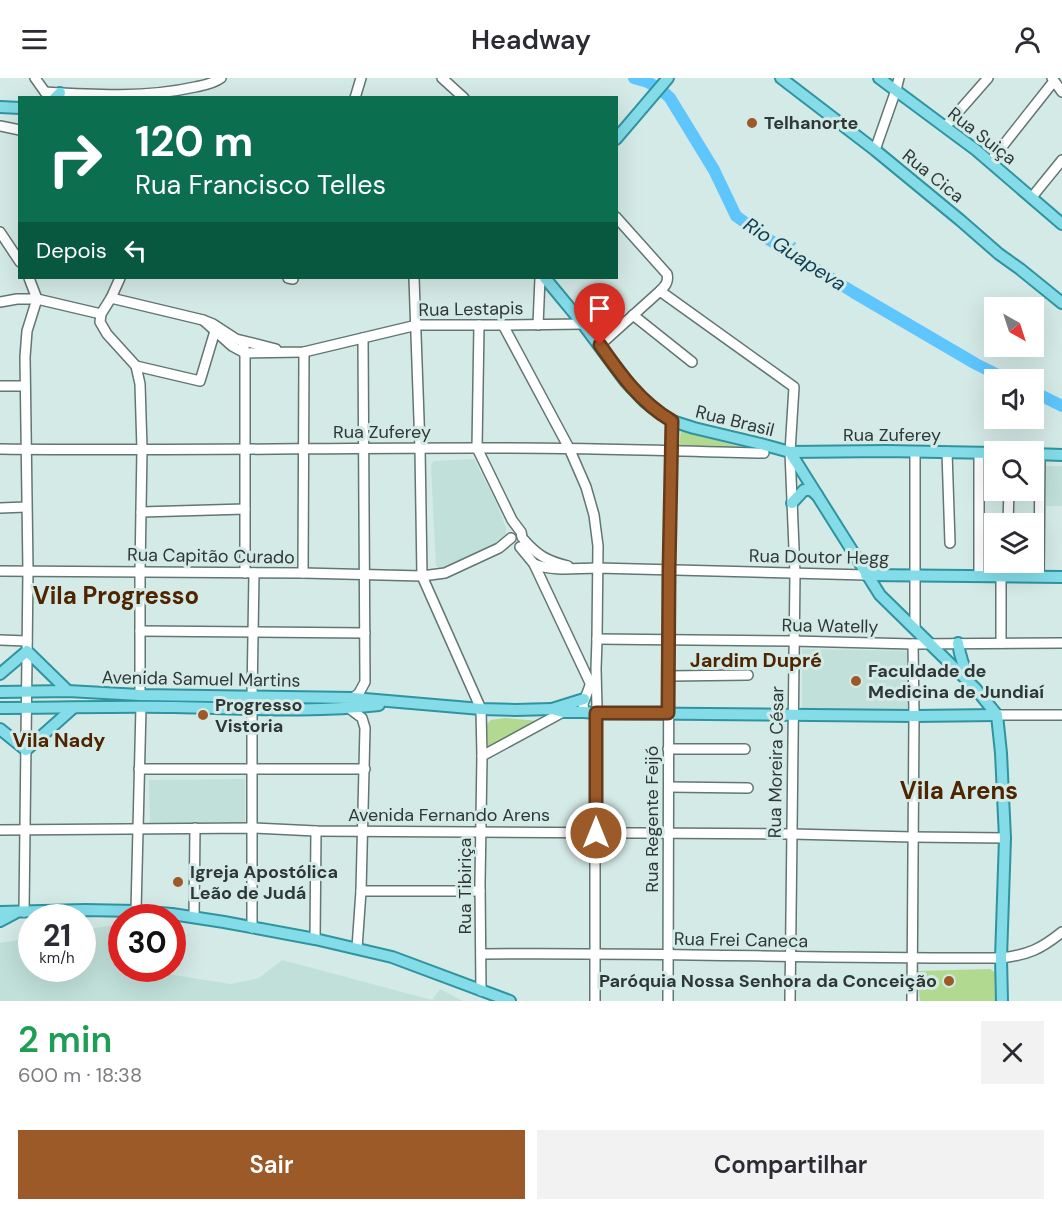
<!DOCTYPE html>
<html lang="pt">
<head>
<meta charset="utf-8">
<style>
	:root { --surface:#fff; --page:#f2f2f3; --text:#2b2b33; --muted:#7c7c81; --accent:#9c5a28 }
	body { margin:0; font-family:"DM Sans",sans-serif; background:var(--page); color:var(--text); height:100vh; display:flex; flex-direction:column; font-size:22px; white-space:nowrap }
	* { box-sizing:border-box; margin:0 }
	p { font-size:20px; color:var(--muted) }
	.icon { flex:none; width:33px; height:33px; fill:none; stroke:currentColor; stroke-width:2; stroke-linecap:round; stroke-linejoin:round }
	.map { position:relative; height:923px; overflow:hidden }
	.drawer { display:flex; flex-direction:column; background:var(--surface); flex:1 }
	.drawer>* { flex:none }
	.banner { position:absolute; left:18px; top:18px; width:600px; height:183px; border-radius:0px; box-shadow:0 6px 24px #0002; background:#0b6e4f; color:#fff; overflow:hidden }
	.needle { width:39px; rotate:141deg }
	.tools { position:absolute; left:984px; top:219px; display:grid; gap:12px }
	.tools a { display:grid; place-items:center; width:60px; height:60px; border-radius:0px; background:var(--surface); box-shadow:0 6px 24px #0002; font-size:30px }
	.speed { position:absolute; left:18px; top:826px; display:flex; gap:12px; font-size:30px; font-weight:700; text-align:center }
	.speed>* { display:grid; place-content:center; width:78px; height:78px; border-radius:50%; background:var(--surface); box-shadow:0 6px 24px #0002; line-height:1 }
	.speed small { font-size:15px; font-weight:400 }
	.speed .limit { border:9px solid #d22; background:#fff; color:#111 }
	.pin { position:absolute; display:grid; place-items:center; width:51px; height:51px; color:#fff; margin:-62px -26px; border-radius:50% 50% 50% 0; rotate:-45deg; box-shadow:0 0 6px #0007 }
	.pin .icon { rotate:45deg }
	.me { position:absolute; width:66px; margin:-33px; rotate:0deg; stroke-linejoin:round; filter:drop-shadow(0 0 4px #0008) }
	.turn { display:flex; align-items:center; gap:21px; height:126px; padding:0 18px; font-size:27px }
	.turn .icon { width:78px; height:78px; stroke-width:2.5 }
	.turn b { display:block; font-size:42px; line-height:51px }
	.then { display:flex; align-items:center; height:57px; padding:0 18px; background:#0003; gap:12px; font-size:22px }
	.round { display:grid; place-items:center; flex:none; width:63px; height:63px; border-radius:0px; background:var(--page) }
	.summary { display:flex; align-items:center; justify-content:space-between; height:102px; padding:0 18px }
	h1 { font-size:36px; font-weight:600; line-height:45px; color:#1e9e55 }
	.cta { display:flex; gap:12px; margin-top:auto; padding:12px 18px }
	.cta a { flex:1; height:69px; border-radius:0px; background:var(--accent); color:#fff; font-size:24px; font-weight:600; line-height:69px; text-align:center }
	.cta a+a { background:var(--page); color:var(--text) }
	header { display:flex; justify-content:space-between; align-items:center; height:78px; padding:0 18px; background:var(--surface); font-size:27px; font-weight:600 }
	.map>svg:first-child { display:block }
</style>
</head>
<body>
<header><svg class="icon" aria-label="menu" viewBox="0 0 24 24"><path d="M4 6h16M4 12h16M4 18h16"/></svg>Headway<svg class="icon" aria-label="person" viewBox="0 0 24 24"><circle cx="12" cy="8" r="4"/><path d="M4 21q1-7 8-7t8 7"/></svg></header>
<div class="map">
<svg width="1062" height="923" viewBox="0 0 1062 923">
	<rect width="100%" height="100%" fill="#d4eae6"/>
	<g fill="#c1e0da">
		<path d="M474 381 496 424 506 450V464L444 494 436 488 431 387 434 383Z"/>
		<rect x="1046" y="388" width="16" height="40"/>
		<path d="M802 571 911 573 910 636 802 633Z"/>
		<path d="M245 701V744L150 746 149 702Z"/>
		<path d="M114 847H121L122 891H136L231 906 259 900 282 882 432 922 440 911 463 923H0V865L31 860 32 891H82L83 852Z"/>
	</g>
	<g fill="#b1d98f">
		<path d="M681 353 744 370 743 374 679 369Z"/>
		<path d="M505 640 539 643 491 670 488 669 487 646 491 642Z"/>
		<path d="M990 891 996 895 998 905V923H920L917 893Z"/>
	</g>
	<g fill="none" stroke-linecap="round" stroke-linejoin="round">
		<path stroke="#5ec6fd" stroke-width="2" d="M788 173 795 165"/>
		<g stroke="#5ec6fd" stroke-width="12">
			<path d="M634 0C649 3 659 9 670 20L714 92 736 138 768 161 853 214 976 286 1008 302"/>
			<path d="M1034 314 1062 328"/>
		</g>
		<defs>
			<g id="minor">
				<path d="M35 0 45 14"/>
				<path d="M442 0 464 20"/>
				<path d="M1052 0 1062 14"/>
				<path d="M45 14C95 17 146 20 195 9 204 7 213 6 221 0"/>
				<path d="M355 20 361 0"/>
				<path d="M0 48 20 52"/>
				<path d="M945 49 988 0"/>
				<path d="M875 72 896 12 899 0"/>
				<path d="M990 84 1054 3"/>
				<path d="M1032 119 1062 82"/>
				<path d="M0 154 20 184"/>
				<path d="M29 200 37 221"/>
				<path d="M120 200 111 220 101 236 100 244 107 256 136 288 140 306 142 371 140 493V617"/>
				<path d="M288 200 293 201"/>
				<path d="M414 200 420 370 422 498 481 631 482 678 480 806 481 913"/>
				<path d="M660 213 794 309 790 374 795 495 790 923"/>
				<path d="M111 220 203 242 213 246 236 261 276 271"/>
				<path d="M0 224 17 221H37L101 236"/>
				<path d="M633 237 692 284"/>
				<path d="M203 242 232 268 245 275 304 274 417 247H503L583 246"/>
				<path d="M479 247 477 370 512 442 521 454 522 459"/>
				<path d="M503 247 569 370 586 409 594 437 598 468 597 561 596 591 597 630 595 635V923"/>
				<path d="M538 247 540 200"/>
				<path d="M243 264 245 275V495"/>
				<path d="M600 267 660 213C665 208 669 204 667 196L616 139"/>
				<path d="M136 288 200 303 215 253"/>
				<path d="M0 308H25"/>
				<path d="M0 371C159 373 318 370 477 370 573 369 668 373 764 375"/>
				<path d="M915 374V551"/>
				<path d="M947 374 950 465"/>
				<path d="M0 430 26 429"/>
				<path d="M141 434 245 431"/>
				<path d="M1008 446 1009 412"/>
				<path d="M524 462C537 477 547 483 568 488"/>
				<path d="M520 469 534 486 591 607"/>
				<path d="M534 486C555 494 575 490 597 490L866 497"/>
				<path d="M1006 486V484"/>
				<path d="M0 493 303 495 422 498 445 495 499 470 511 460"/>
				<path d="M303 495 304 274"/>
				<path d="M979 498V375"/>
				<path d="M1001 498V565"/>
				<path d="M1039 498 1040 376"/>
				<path d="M140 553 365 555"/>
				<path d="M597 561 793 563 913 566 1062 565"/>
				<path d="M0 562 27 563"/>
				<path d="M669 598 748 597"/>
				<path d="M353 620 359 615 365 604 363 260"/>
				<path d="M350 631 362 640 365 650 361 813 357 870"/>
				<path d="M584 634 583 626 592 602"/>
				<path d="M997 637H1062"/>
				<path d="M668 671H745"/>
				<path d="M482 678 563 634"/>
				<path d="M139 691H365"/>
				<path d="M669 709 748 710"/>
				<path d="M0 752 252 750 316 753 792 756 912 759 1005 760"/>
				<path d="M361 813H480"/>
				<path d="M136 833 141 629"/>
				<path d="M24 834 28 493 25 279 27 253 37 221"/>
				<path d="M194 839 195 750"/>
				<path d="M252 850V619L254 495"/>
				<path d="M315 861 316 753"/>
				<path d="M481 876C655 874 828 881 1001 880 1028 877 1041 871 1062 854"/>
				<path d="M668 923 669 493 672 343"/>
				<path d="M912 923 914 638 913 566"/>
			</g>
			<g id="major">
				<path d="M781 0 875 72 960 142 999 176 1020 191 1062 225"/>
				<path d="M879 0 976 72 1062 146"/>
				<path d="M55 20 60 15"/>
				<path d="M0 29 20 30"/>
				<path d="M616 61 668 0"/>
				<path d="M545 200 583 246 626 304 644 323 659 335 672 343 694 350 761 366 790 374 886 373 994 375"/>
				<path d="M790 374 880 517 975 610 997 637 1001 675 1005 760 1001 880 1002 923"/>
				<path d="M1034 376 1062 377"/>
				<path d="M792 425 804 412H811L817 417"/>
				<path d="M866 497 1062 499"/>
				<path d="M958 565C960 578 963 588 969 599"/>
				<path d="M0 596 27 573 68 613"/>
				<path d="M0 614 68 613 140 617 353 620 481 631 515 632 552 631 563 634H584L595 635 914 638 997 637"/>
				<path d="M0 630C58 630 116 628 174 629 242 630 311 635 379 627"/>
				<path d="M552 631 584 621"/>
				<path d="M0 651 26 672 73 630"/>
				<path d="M0 834 85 832 136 833 172 836 224 844 315 861 392 879 510 923"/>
				<path d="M0 843 15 835"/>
			</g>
		</defs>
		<use href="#minor" stroke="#627672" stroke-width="12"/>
		<use href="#major" stroke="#3094a0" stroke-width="14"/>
		<use href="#minor" stroke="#fff" stroke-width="9"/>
		<use href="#major" stroke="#83dce8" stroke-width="10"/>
	</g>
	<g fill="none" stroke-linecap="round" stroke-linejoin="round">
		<defs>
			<path id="route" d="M596 755V635H668L669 493 672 343C640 324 621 297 600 267"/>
		</defs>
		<use href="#route" stroke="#653a1a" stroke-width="15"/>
		<use href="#route" stroke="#9c5a28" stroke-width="10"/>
	</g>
	<g fill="#9c5a28" stroke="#d4eae6" stroke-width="2">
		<circle cx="752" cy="45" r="6"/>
		<circle cx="856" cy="603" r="6"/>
		<circle cx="203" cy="637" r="6"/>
		<circle cx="178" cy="804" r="6"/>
		<circle cx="949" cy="903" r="6"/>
	</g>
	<g text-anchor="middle" stroke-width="6" stroke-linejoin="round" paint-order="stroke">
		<g font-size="18" font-weight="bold" fill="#2f3836" stroke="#d4eae6" text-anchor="start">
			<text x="764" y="51">Telhanorte</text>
			<text x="868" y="599">Faculdade de<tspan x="868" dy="21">Medicina de Jundiaí</tspan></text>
			<text x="215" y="633">Progresso<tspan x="215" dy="21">Vistoria</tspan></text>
			<text x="190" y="800">Igreja Apostólica<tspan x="190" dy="21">Leão de Judá</tspan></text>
			<text x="937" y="909" text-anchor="end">Paróquia Nossa Senhora da Conceição</text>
		</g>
		<g font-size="18" fill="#2f3836" stroke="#d4eae6">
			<text transform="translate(982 58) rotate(38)" y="6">Rua Suiça</text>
			<text transform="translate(933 98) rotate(39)" y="6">Rua Cica</text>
			<text transform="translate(471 231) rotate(-1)" y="6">Rua Lestapis</text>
			<text transform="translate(735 343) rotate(14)" y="6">Rua Brasil</text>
			<text x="382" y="360">Rua Zuferey</text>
			<text x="892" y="363">Rua Zuferey</text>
			<text transform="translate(211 478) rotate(1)" y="6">Rua Capitão Curado</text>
			<text transform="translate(819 479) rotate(1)" y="6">Rua Doutor Hegg</text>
			<text transform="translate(830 548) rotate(1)" y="6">Rua Watelly</text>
			<text transform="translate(201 601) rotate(1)" y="6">Avenida Samuel Martins</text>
			<text transform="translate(776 684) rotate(-89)" y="6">Rua Moreira César</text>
			<text x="449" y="743">Avenida Fernando Arens</text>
			<text transform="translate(652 741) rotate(-90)" y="6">Rua Regente Feijó</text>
			<text transform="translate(465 808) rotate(-90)" y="6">Rua Tibiriça</text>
			<text transform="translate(741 862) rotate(1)" y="6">Rua Frei Caneca</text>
		</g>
		<g font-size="20" font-style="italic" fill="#0f3d53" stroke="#d4eae6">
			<text transform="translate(795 176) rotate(33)" y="7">Rio Guapeva</text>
		</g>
		<g font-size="20" font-weight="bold" fill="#4f2400" stroke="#d4eae6">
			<text x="756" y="589">Jardim Dupré</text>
			<text x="59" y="669">Vila Nady</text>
		</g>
		<g font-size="24" font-weight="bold" fill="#4f2400" stroke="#d4eae6">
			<text x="116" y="526">Vila Progresso</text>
			<text x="959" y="721">Vila Arens</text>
		</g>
	</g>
</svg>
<div class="tools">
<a><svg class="needle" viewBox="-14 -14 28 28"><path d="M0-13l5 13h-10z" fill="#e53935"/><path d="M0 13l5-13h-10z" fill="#7c7c81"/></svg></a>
<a><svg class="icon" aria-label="sound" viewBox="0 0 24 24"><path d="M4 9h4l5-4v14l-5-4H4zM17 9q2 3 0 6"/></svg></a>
<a><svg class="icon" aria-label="search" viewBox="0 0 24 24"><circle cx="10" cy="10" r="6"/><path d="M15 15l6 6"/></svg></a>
<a><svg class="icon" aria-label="layers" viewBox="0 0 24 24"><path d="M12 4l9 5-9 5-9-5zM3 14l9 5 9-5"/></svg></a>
</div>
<div class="speed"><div>21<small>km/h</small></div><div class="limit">30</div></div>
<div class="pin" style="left:600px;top:267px;background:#d93025"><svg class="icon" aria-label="arrive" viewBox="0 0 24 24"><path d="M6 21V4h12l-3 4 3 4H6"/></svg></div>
<svg class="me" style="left:596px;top:755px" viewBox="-20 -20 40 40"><circle r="17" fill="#9c5a28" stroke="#fff" stroke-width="3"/><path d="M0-11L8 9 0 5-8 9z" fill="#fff"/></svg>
<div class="banner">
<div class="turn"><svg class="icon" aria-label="right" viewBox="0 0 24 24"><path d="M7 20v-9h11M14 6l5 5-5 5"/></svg><div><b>120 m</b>Rua Francisco Telles</div></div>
<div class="then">Depois<svg class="icon" aria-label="left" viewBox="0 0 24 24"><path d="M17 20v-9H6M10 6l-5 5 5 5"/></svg></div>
</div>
</div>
<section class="drawer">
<div class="summary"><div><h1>2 min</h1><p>600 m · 18:38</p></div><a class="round"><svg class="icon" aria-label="close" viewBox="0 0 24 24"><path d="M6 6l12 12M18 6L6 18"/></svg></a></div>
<div class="cta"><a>Sair</a><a>Compartilhar</a></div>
</section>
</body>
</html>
